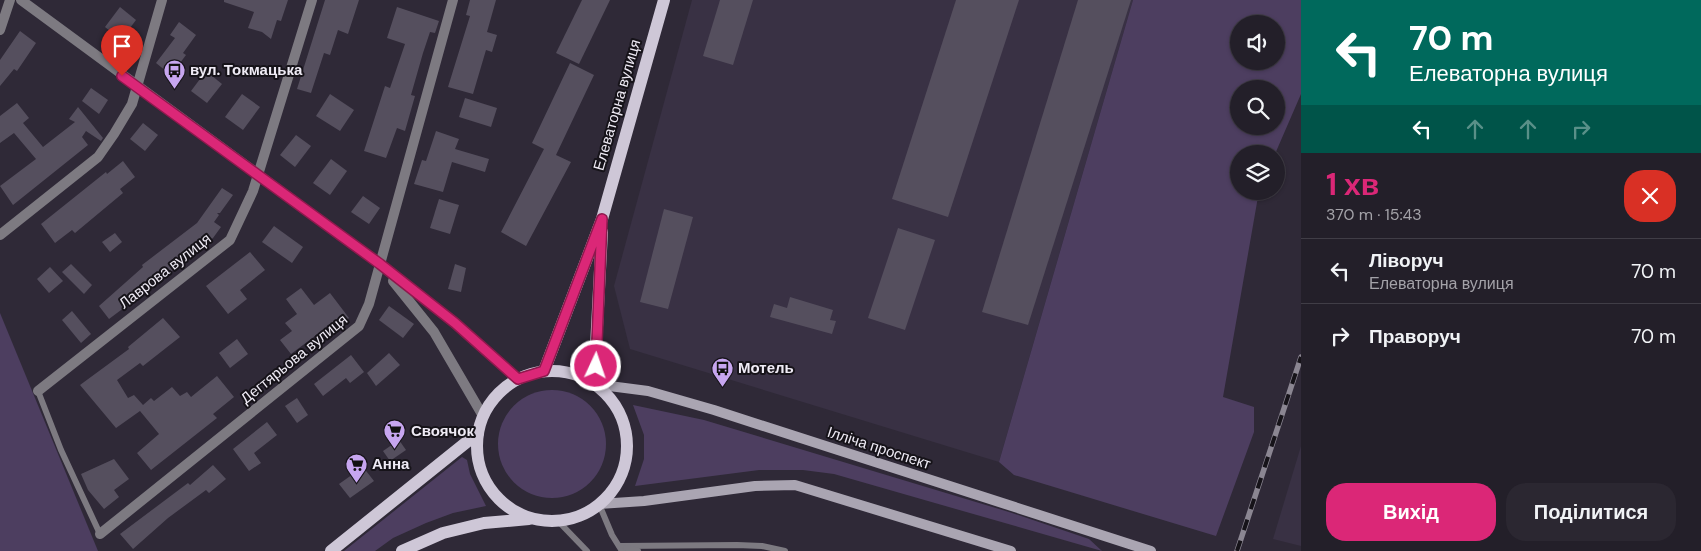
<!DOCTYPE html>
<html lang="uk">
<head>
<meta charset="utf-8">
<style>
	:root { --surface:#231f29; --page:#2b2731; --text:#f1f3f6; --muted:#a3a2a8; --line:#403d46; --accent:#db2777 }
	body { margin:0; font-family:"DM Sans",sans-serif; background:var(--page); color:var(--text); height:100vh; display:flex; flex-direction:column; font-size:19px; white-space:nowrap }
	* { box-sizing:border-box; margin:0 }
	p { font-size:16px; color:var(--muted) }
	.icon { flex:none; width:28px; height:28px; fill:none; stroke:currentColor; stroke-width:2; stroke-linecap:round; stroke-linejoin:round }
	.map { position:relative; flex:1; overflow:hidden }
	.details { display:flex; flex-direction:column; background:var(--surface); width:400px }
	.details>* { flex:none }
	.top-card { background:#00695c; color:#fff; overflow:hidden }
	.controls { position:absolute; left:1230px; top:15px; display:grid; gap:10px }
	.controls a { display:grid; place-items:center; width:55px; height:55px; border-radius:50%; background:var(--surface); box-shadow:0 1px 4px #0004,0 0 0 1px var(--line); font-size:25px }
	.pin { position:absolute; display:grid; place-items:center; width:42px; height:42px; color:#fff; margin:-51px -21px; border-radius:50% 50% 50% 0; rotate:-45deg; box-shadow:0 0 5px #0007 }
	.pin .icon { rotate:45deg }
	.me { position:absolute; width:55px; margin:-28px; rotate:3deg; stroke-linejoin:round; filter:drop-shadow(0 0 4px #0008) }
	.turn { display:flex; align-items:center; gap:18px; height:105px; padding:0 25px; font-size:22px }
	.turn .icon { width:65px; height:65px; stroke-width:2.5 }
	.turn b { display:block; font-size:35px; line-height:42px }
	.lanes { display:flex; align-items:center; height:48px; padding:0 25px; background:#0003; justify-content:center; gap:25px; direction:ltr }
	.lanes .off { opacity:.35 }
	.round { display:grid; place-items:center; flex:none; width:52px; height:52px; border-radius:20px; background:var(--page) }
	.headline { display:flex; align-items:center; justify-content:space-between; height:85px; padding:0 25px }
	h1 { font-size:30px; font-weight:700; line-height:38px; color:var(--accent) }
	.action { display:flex; gap:10px; margin-top:auto; padding:10px 25px }
	.action a { flex:1; height:58px; border-radius:20px; background:var(--accent); color:#fff; font-size:20px; font-weight:700; line-height:58px; text-align:center }
	.action a+a { background:var(--page); color:var(--text) }
	ul { padding:0; list-style:none }
	li { display:flex; align-items:center; gap:15px; height:65px; padding:0 25px; border-top:1px solid var(--line) }
	li div { flex:1 }
	li b { display:block; font-size:19px }
	li em { font-style:normal }
	main { display:flex; flex:1; min-height:0 }
	.map>svg:first-child { display:block }
</style>
</head>
<body>
<main>
<div class="map">
<svg width="1301" height="551" viewBox="0 0 1301 551">
	<rect width="100%" height="100%" fill="#2f2937"/>
	<g fill="#393144">
		<path d="M692 0H1133L999 462 630 349 614 286Z"/>
		<path d="M1301 446V546L1273 539Z"/>
	</g>
	<g fill="#4d3e60" fill-rule="evenodd">
		<path d="M1133 0H1301V94L1275 154H1239V191H1259L1223 397 1254 407V432L1216 536 1014 475 999 462ZM1239 24H1276V61H1239ZM1239 89H1276V126H1239Z"/>
		<path d="M0 313 98 551H0Z"/>
		<circle cx="552" cy="444" r="54"/>
		<path d="M633 405 704 420 1009 512 1089 539 1102 551 834 474 803 470H759L635 486 644 459V435Z"/>
		<path d="M462 457 467 460 470 474 486 506 453 513 426 523 393 538 375 551H344Z"/>
	</g>
	<g fill="#554f5e">
		<path d="M224 0H288L281 21 277 20 271 39 262 32 248 28 254 12 224 2Z"/>
		<path d="M325 0H359L348 34 338 30 330 55 324 53 311 93 297 89Z"/>
		<path d="M470 0H496L487 32 497 35 492 52 486 50 473 94 448 87 470 16 466 15Z"/>
		<path d="M582 0H610L579 64 556 53Z"/>
		<path d="M720 0H753L733 65 703 56Z"/>
		<path d="M956 0H1019L948 217 892 199Z"/>
		<path d="M1078 0H1131L1028 325 982 312Z"/>
		<path d="M120 7 136 20 121 40 105 27Z"/>
		<path d="M397 7 439 21 435 33 430 32 423 53 411 95 415 96 405 131 397 128 386 158 364 151 385 86 390 88 405 44 387 38Z"/>
		<path d="M179 22 196 35 183 53 186 55 171 75 156 63 175 38 170 35Z"/>
		<path d="M20 31 36 43 17 71 14 69 0 86V60Z"/>
		<path d="M570 63 594 75 556 155 571 162 526 246 501 232 544 149 532 143Z"/>
		<path d="M206 71 222 84 207 103 191 91Z"/>
		<path d="M91 88 108 100 99 114 82 101Z"/>
		<path d="M242 94 260 107 243 130 225 117Z"/>
		<path d="M330 94 354 110 340 131 316 116Z"/>
		<path d="M465 98 497 108 491 127 459 117Z"/>
		<path d="M17 103 29 118 23 123 43 147 75 122 69 119 78 107 103 138 101 141 86 131 82 137 88 145 13 205 0 186 36 159 14 133 0 143V116Z"/>
		<path d="M143 123 158 135 145 151 130 139Z"/>
		<path d="M436 131 459 139 455 149 489 159 485 172 452 162 443 192 414 184 422 160 426 161Z"/>
		<path d="M296 135 311 146 295 167 280 155Z"/>
		<path d="M331 159 347 171 330 195 313 183Z"/>
		<path d="M123 161 135 177 120 189 123 193 75 233 72 230 55 243 41 224 106 172 107 174Z"/>
		<path d="M222 188 233 195 220 213H217L219 215 214 222 221 227 213 238 130 305 129 304 109 319 99 306 143 267 142 265 197 223Z"/>
		<path d="M363 196 380 208 369 224 351 212Z"/>
		<path d="M439 199 459 205 450 234 430 228Z"/>
		<path d="M664 209 693 217 668 309 640 302Z"/>
		<path d="M274 226 303 247 292 263 262 242Z"/>
		<path d="M898 228 935 240 905 330 868 318Z"/>
		<path d="M115 233 122 242 110 252 102 242Z"/>
		<path d="M250 252 265 270 240 290 247 299 228 314 206 286Z"/>
		<path d="M71 264 92 285 84 294 62 272Z"/>
		<path d="M455 264 466 268 461 292 448 289Z"/>
		<path d="M50 267 63 281 49 293 37 279Z"/>
		<path d="M301 288 314 305 330 293 349 318 334 329 331 324 291 354 280 340 292 331 285 323 297 314 286 299Z"/>
		<path d="M790 297 833 310 830 320 836 321 832 334 770 317 774 304 787 308Z"/>
		<path d="M389 306 414 324 403 338 379 320Z"/>
		<path d="M72 311 91 334 81 343 62 320Z"/>
		<path d="M163 318 180 337 143 366 140 363 117 380 128 398 134 395 143 405 151 398 154 401 172 387 180 396 187 392 191 397 217 376 234 397 213 414 217 418 151 470 137 453 159 434 140 411 116 428 80 385 129 349 128 347Z"/>
		<path d="M237 339 248 354 230 368 219 353Z"/>
		<path d="M389 353 400 365 376 386 367 373Z"/>
		<path d="M351 355 364 372 350 383 346 378 323 396 314 384Z"/>
		<path d="M297 398 308 415 297 423 285 406Z"/>
		<path d="M267 422 277 435 254 453 261 463 249 471 233 449Z"/>
		<path d="M399 440 406 450 390 461 383 451Z"/>
		<path d="M114 459 129 479 114 490 119 497 104 509 88 490 81 474Z"/>
		<path d="M213 465 226 479 209 493 206 490 168 518 133 549 120 534 188 483 190 485Z"/>
		<path d="M363 467 374 481 350 498 339 484Z"/>
	</g>
	<g fill="none" stroke-linecap="round" stroke-linejoin="round">
		<g stroke="#7d7a81" stroke-width="6">
			<path d="M38 391 61 450 100 534"/>
			<path d="M599 504 612 535 622 551"/>
			<path d="M558 521 587 551"/>
			<path d="M620 546 737 545 762 546 785 551"/>
			<path d="M626 548 638 551"/>
		</g>
		<g stroke="#7d7a81" stroke-width="10">
			<path d="M0 30 10 0"/>
			<path d="M0 235 98 157 114 134 132 104 162 0"/>
			<path d="M38 391 230 240 253 191 312 0"/>
			<path d="M100 534 359 326 369 304 453 0"/>
		</g>
		<g stroke="#7d7a81" stroke-width="10">
			<path d="M21 0 380 264 455 323 518 379"/>
			<path d="M393 281 434 332 483 416"/>
		</g>
		<g stroke="#aaa5b2" stroke-width="10">
			<path d="M594 384 648 391 714 410 1151 551"/>
			<path d="M599 504 644 501 755 486 795 485 1011 551"/>
		</g>
		<g stroke="#cec7d7" stroke-width="12">
			<circle cx="552" cy="446" r="75"/>
			<path d="M544 371 602 219 664 0"/>
			<path d="M594 384 602 232"/>
			<path d="M331 551 478 433"/>
			<path d="M402 551 443 533 484 523 529 519"/>
		</g>
		<defs>
			<path id="rail" d="M1237 551 1301 357"/>
		</defs>
		<use href="#rail" stroke="#8b8692" stroke-width="5.5"/>
		<use href="#rail" stroke="#161319" stroke-width="4" stroke-dasharray="11" stroke-linecap="butt"/>
	</g>
	<g fill="none" stroke-linecap="round" stroke-linejoin="round">
		<defs>
			<path id="route" d="M122 76 380 264 455 323 518 379 544 371 602 219 596 366"/>
		</defs>
		<use href="#route" stroke="#8e194d" stroke-width="12"/>
		<use href="#route" stroke="#db2777" stroke-width="9"/>
	</g>
	<defs>
		<symbol id="bus-pin" viewBox="-11 -11 22 30"><path d="M0 17L-7.5 6A9.5 9.5 0 1 1 7.5 6Z" fill="#c7a6f0" stroke="#161319"/><path d="M-5-6H5V4H4V6H2V4H-2V6H-4V4H-5ZM-3.5-4V0h7V-4ZM-3.5 1.2v1.5H-2V1.2ZM2 1.2v1.5H3.5V1.2Z" fill="#111"/></symbol>
		<symbol id="supermarket-pin" viewBox="-11 -11 22 30"><path d="M0 17L-7.5 6A9.5 9.5 0 1 1 7.5 6Z" fill="#c7a6f0" stroke="#161319"/><path d="M-6-5.5h2.5l.6 2H6L4.5 2H-2.5L-4.4-4H-6ZM-1.5 3.2a1.3 1.3 0 1 0 .1 0ZM3 3.2a1.3 1.3 0 1 0 .1 0Z" fill="#111"/></symbol>
	</defs>
	<g fill-rule="evenodd">
		<use href="#bus-pin" x="162" y="58" width="25" height="34"/>
		<use href="#bus-pin" x="710" y="356" width="25" height="34"/>
		<use href="#supermarket-pin" x="382" y="418" width="25" height="34"/>
		<use href="#supermarket-pin" x="344" y="452" width="25" height="34"/>
	</g>
	<g text-anchor="middle" stroke-width="4" stroke-linejoin="round" paint-order="stroke">
		<g font-size="15" font-weight="bold" fill="#efebf5" stroke="#161319" text-anchor="start">
			<text x="190" y="75">вул. Токмацька</text>
			<text x="738" y="373">Мотель</text>
			<text x="411" y="436">Своячок</text>
			<text x="372" y="469">Анна</text>
		</g>
		<g font-size="15" fill="#efebf5" stroke="#161319">
			<text transform="translate(617 105) rotate(-74)" y="5">Елеваторна вулиця</text>
			<text transform="translate(165 271) rotate(-38)" y="5">Лаврова вулиця</text>
			<text transform="translate(294 359) rotate(-39)" y="5">Дегтярьова вулиця</text>
			<text transform="translate(879 448) rotate(18)" y="5">Ілліча проспект</text>
		</g>
	</g>
</svg>
<div class="controls">
<a><svg class="icon" aria-label="sound" viewBox="0 0 24 24"><path d="M4 9h4l5-4v14l-5-4H4zM17 9q2 3 0 6"/></svg></a>
<a><svg class="icon" aria-label="search" viewBox="0 0 24 24"><circle cx="10" cy="10" r="6"/><path d="M15 15l6 6"/></svg></a>
<a><svg class="icon" aria-label="layers" viewBox="0 0 24 24"><path d="M12 4l9 5-9 5-9-5zM3 14l9 5 9-5"/></svg></a>
</div>
<div class="pin" style="left:122px;top:76px;background:#d93025"><svg class="icon" aria-label="arrive" viewBox="0 0 24 24"><path d="M6 21V4h12l-3 4 3 4H6"/></svg></div>
<svg class="me" style="left:596px;top:366px" viewBox="-20 -20 40 40"><circle r="17" fill="#db2777" stroke="#fff" stroke-width="3"/><path d="M0-11L8 9 0 5-8 9z" fill="#fff"/></svg>
</div>
<section class="details">
<div class="top-card">
<div class="turn"><svg class="icon" aria-label="left" viewBox="0 0 24 24"><path d="M17 20v-9H6M10 6l-5 5 5 5"/></svg><div><b>70 m</b>Елеваторна вулиця</div></div>
<div class="lanes"><svg class="icon" aria-label="left" viewBox="0 0 24 24"><path d="M17 20v-9H6M10 6l-5 5 5 5"/></svg><svg class="icon off" aria-label="ahead" viewBox="0 0 24 24"><path d="M12 20V5M6 11l6-6 6 6"/></svg><svg class="icon off" aria-label="ahead" viewBox="0 0 24 24"><path d="M12 20V5M6 11l6-6 6 6"/></svg><svg class="icon off" aria-label="right" viewBox="0 0 24 24"><path d="M7 20v-9h11M14 6l5 5-5 5"/></svg></div>
</div>
<div class="headline"><div><h1>1 хв</h1><p>370 m · 15:43</p></div><a class="round" style="background:#d93025;color:#fff"><svg class="icon" aria-label="close" viewBox="0 0 24 24"><path d="M6 6l12 12M18 6L6 18"/></svg></a></div>
<ul>
<li><svg class="icon" aria-label="left" viewBox="0 0 24 24"><path d="M17 20v-9H6M10 6l-5 5 5 5"/></svg><div><b>Ліворуч</b><p>Елеваторна вулиця</p></div><em>70 m</em></li>
<li><svg class="icon" aria-label="right" viewBox="0 0 24 24"><path d="M7 20v-9h11M14 6l5 5-5 5"/></svg><div><b>Праворуч</b></div><em>70 m</em></li>
</ul>
<div class="action"><a>Вихід</a><a>Поділитися</a></div>
</section>
</main>
</body>
</html>
